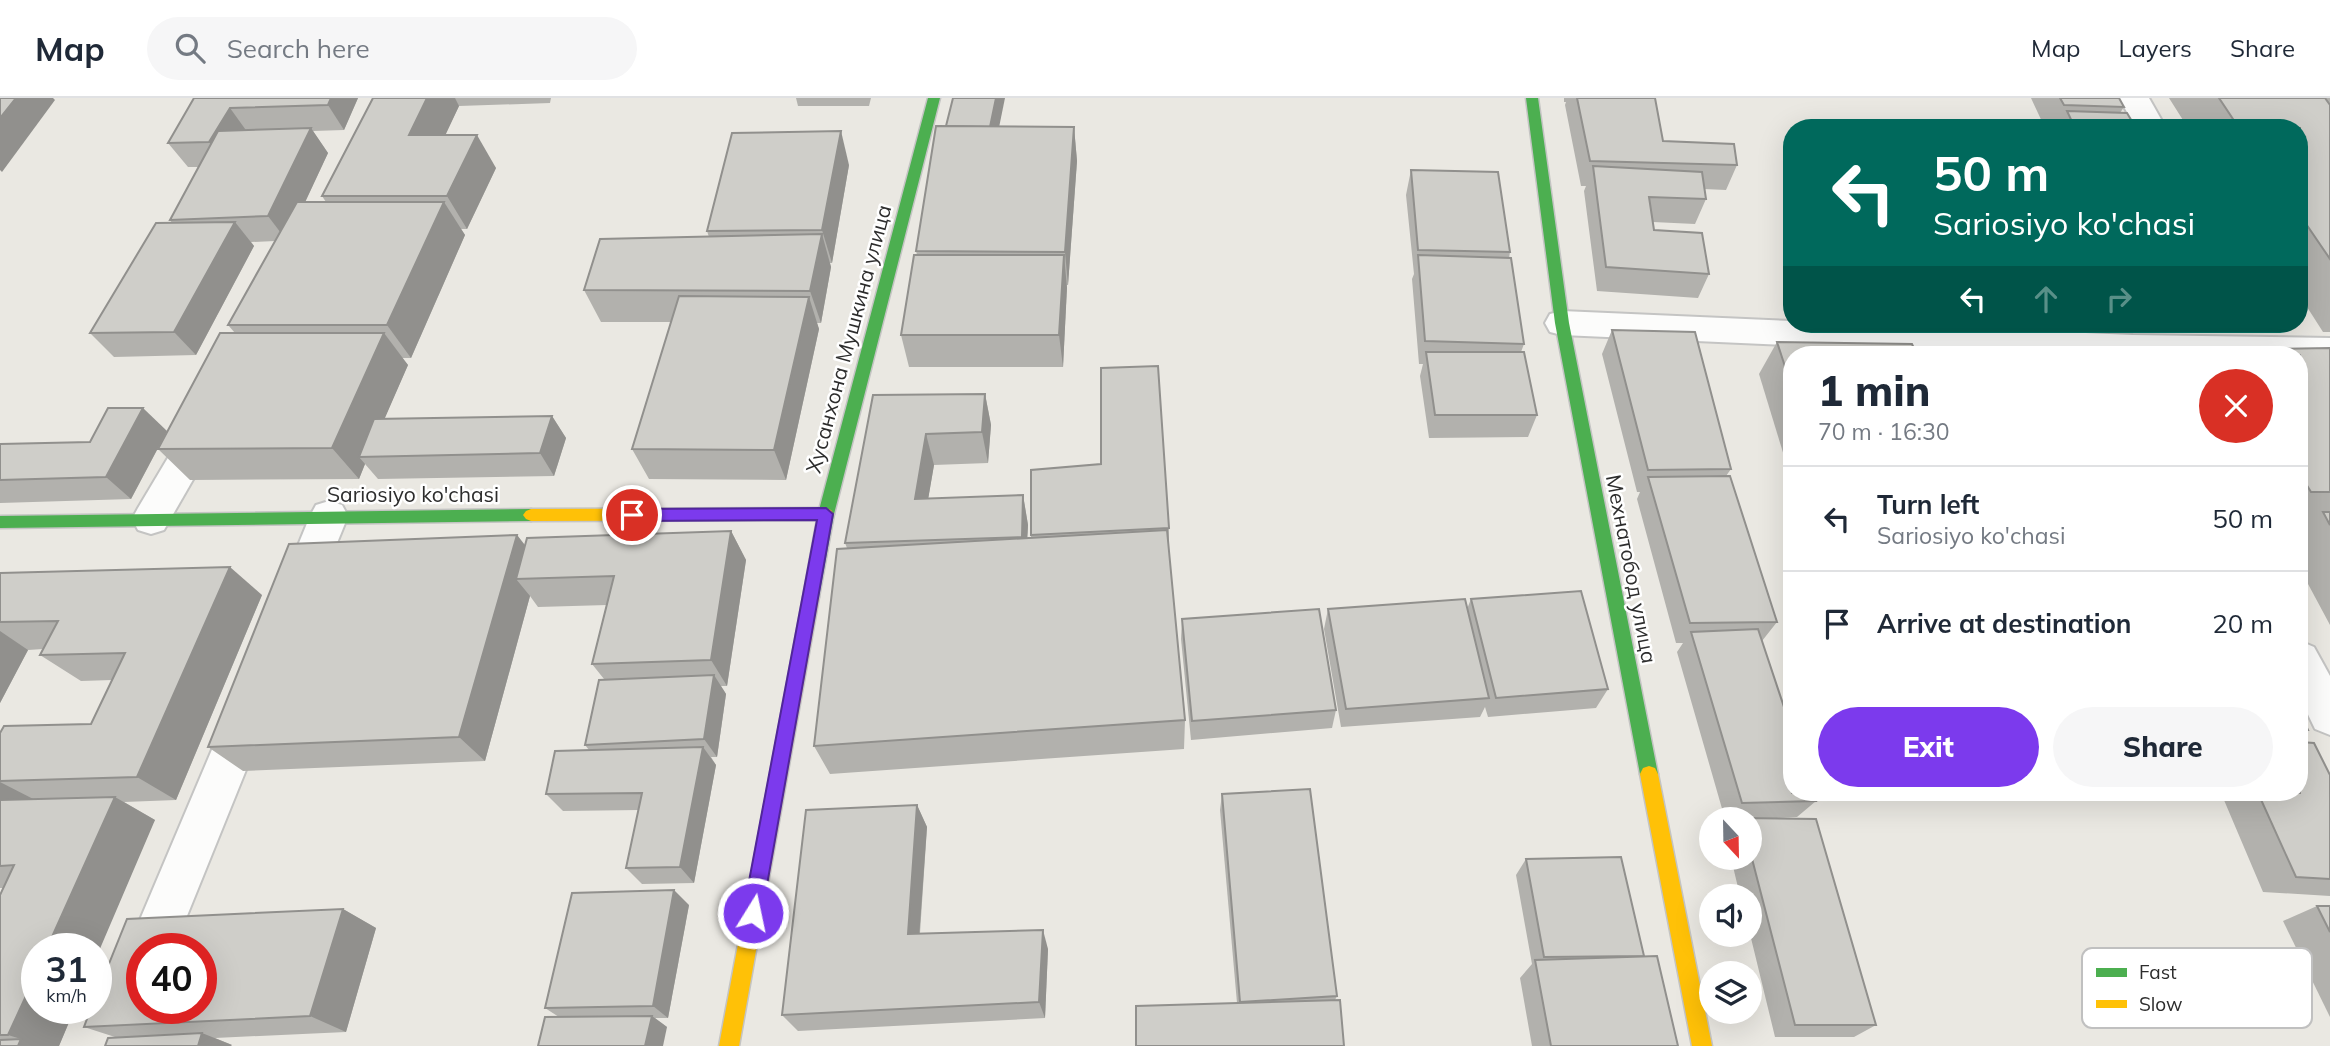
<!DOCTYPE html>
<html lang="en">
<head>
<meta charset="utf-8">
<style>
	:root { --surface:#fff; --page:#f6f6f7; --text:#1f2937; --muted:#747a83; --line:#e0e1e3; --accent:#7c3aed }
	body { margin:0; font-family:Mulish,sans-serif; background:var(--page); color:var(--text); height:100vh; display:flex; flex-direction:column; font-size:26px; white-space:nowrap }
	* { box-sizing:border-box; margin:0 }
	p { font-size:23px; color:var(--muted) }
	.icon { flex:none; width:38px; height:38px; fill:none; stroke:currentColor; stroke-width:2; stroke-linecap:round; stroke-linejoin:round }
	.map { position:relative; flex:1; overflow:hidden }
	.details { position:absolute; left:1783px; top:248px; width:525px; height:455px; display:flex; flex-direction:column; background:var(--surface); border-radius:28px; box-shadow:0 7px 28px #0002 }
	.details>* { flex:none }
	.guide { position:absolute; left:1783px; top:21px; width:525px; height:214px; border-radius:28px; box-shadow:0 7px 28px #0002; background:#00695c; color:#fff; overflow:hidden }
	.needle { width:46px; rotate:158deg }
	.tools { position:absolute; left:1699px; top:709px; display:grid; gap:14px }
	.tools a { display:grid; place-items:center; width:63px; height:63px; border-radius:50%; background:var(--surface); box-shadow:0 7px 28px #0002; font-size:35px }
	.speed { position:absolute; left:21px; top:835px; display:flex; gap:14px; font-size:35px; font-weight:700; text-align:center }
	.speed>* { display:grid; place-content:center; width:91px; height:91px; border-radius:50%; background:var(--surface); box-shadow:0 7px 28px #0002; line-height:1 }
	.speed small { font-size:18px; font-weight:400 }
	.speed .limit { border:10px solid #d22; background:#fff; color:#111 }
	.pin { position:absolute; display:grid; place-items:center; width:60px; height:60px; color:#fff; margin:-30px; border:4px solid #fff; border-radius:50%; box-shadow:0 2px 7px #0007 }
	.me { position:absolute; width:77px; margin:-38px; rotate:10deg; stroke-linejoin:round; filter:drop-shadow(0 0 5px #0008) }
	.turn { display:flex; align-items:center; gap:24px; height:147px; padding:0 35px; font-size:32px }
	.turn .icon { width:91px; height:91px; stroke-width:2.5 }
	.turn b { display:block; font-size:49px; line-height:60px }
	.lanes { display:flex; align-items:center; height:66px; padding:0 35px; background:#0003; justify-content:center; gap:35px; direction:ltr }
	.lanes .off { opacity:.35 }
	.round { display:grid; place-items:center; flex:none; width:74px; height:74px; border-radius:37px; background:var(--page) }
	.overview { display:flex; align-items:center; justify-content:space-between; height:119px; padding:0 35px }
	h1 { font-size:42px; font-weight:800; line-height:52px }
	.action { display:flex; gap:14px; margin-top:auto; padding:14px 35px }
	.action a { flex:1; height:80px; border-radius:42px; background:var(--accent); color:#fff; font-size:28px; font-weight:800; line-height:80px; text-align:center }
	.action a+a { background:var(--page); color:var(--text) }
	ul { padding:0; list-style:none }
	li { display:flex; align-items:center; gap:21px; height:105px; padding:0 35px; border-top:2px solid var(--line) }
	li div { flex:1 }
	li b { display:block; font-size:26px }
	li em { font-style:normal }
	header { display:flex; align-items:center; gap:42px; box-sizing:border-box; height:98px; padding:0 35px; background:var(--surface); border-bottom:2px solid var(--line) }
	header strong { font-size:33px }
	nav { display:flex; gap:38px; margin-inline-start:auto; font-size:24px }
	.search { width:490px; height:63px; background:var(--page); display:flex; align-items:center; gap:18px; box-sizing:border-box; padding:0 24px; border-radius:38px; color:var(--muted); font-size:26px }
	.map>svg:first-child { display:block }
</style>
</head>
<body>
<header>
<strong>Map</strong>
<div class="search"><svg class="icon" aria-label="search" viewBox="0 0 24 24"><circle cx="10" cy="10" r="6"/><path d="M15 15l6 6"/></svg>Search here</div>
<nav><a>Map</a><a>Layers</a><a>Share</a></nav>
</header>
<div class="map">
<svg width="2330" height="948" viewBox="0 0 2330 948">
	<rect width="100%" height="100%" fill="#eae8e2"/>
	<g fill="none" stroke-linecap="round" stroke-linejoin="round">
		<defs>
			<g id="street">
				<path d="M2119 0H2149L2166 30H2136Z"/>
				<path d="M1562 213 1792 223V226H1864L2133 237 2330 240V266L2300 265V257H2011L1562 237 1550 234 1545 225 1550 216Z"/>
				<path d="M207 312 220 316 225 326 164 432 151 436 138 432 132 421 138 410 194 316Z"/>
				<path d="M329 403 342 407 348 418 317 494 312 506 298 510 284 506 279 494 310 418 316 407Z"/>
				<path d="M2300 543 2314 549 2330 578V637L2315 631 2300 600Z"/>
				<path d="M248 596 263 602 269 615 174 850H142V869L135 866 128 850 233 602Z"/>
			</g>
			<g id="fast">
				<path d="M928 0H940L834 416 819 499 817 504 811 506 805 504 803 499 818 416Z"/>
				<path d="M1526 0H1538L1569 225 1658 676 1655 682 1649 684 1643 682 1640 676 1555 225Z"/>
				<path d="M531 411 536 413 539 417 536 421 531 423 0 430V418Z"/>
			</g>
			<g id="slow">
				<path d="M826 410 831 412 834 416 831 420 826 422 531 423 526 421 523 417 526 413 531 411Z"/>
				<path d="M811 492 817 494 819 499 739 948H719L803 499 805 494Z"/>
				<path d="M1649 668 1655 670 1658 676 1712 948H1692L1640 676 1643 670Z"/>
			</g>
		</defs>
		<use href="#street" stroke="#c4c4c3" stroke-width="4"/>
		<use href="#fast" stroke="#c4c4c3" stroke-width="3"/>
		<use href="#slow" stroke="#c4c4c3" stroke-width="3"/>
		<use href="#street" fill="#fcfcfb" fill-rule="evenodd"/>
		<use href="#fast" fill="#4caf50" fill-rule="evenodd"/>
		<use href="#slow" fill="#ffc107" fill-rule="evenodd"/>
	</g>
	<g fill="#b2b1ad">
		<path d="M194 0H358L344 32 313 33 328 55 305 104H326L322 98 373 0H551L550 5 459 8 445 37 496 70 467 131H461L465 137 411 260H402L408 267 384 321 552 318 566 340 554 378 378 381 365 366 359 381 190 382 158 351 235 235 228 227 275 143 251 144 254 148 196 257 114 259 90 235 172 125 170 122 199 69H188L168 45Z"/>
		<path d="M796 0H871L869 8H798Z"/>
		<path d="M1564 0H1656L1655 2 1663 43 1737 67 1726 92 1704 91 1706 101 1695 126 1653 124 1654 132 1709 176 1698 200 1597 193 1584 93 1586 88H1581L1565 7 1566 4H1564Z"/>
		<path d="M2031 0H2119L2124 9 2120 15 2136 30H2045Z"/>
		<path d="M2169 0H2330V234H2323L2300 198V30H2188Z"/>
		<path d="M999 29H1074L1077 63 1068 187H1067L1063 269H909L901 237 917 157 916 153Z"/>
		<path d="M849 67 832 165H830L831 169 821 225H817L819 231 786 382 649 381 632 351 671 224H601L584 192 709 139 707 133Z"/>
		<path d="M1411 72 1510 154 1509 160 1524 246 1521 254 1537 317 1528 339 1429 340 1420 278 1423 266H1419L1412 181 1414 176 1406 97Z"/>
		<path d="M1612 232 1731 371 1726 378 1777 524 1762 543 1816 703 1797 719 1776 720 1876 927 1854 939H1775L1750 836V798H1740L1731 760H1750V721H1725L1677 554 1683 545H1676L1637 401 1640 394H1637L1602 256Z"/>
		<path d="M1777 244 1792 257V384L1759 276Z"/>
		<path d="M2330 250V527L2300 471V432L2304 428H2300V257H2215L2221 252Z"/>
		<path d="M985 296 991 327 988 365 934 367 928 401 1023 397 1028 427 1027 440H1031V437L1169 430V453L1185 622 1184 651 830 676 814 648 847 450 845 445 873 297Z"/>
		<path d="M167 333 131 401 0 405V346L90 344Z"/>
		<path d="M731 433 746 462 727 588H721L726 596 717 659H711L716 667 694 785 642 786 626 770 639 712 563 713 546 696 589 652 585 647 604 581 592 566 607 507 538 509 530 498 485 663 243 673 208 649 517 437 525 447Z"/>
		<path d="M0 475 262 497 176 702 124 704 155 722 37 910H75L59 948H0V797L3 790H0V635L91 626 112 582 81 583 40 557 43 551 28 552 0 605Z"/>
		<path d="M1471 501 1608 591 1596 610 1488 619 1485 609 1480 619 1341 629 1324 531 1328 511H1467Z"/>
		<path d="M1182 521 1336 612 1332 630 1191 642 1181 541Z"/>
		<path d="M2300 615 2308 632 2300 637Z"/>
		<path d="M2330 677V798L2263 794 2221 695H2300Z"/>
		<path d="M1222 696 1337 898 1335 902 1237 905 1220 712Z"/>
		<path d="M917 707 927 729 920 835 1048 851 1045 920 798 933 782 917Z"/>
		<path d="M1526 761 1644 858 1678 948H1532L1520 880 1532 866 1516 777Z"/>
		<path d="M689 807 668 920H655L667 929 559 919 545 910Z"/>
		<path d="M2317 808H2330V919L2283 823Z"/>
		<path d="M343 811 376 830 346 934 215 940 232 947 115 939 84 929Z"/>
	</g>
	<g fill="#91908d">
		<path d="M16 0H53L55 2 2 74 0 72V20Z"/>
		<path d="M331 0H358L344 32 328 7Z"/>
		<path d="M427 0H455L459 8 430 70 409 37Z"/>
		<path d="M996 0H1005L993 59 989 35Z"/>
		<path d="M230 10 248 35 228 69 209 44Z"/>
		<path d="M1074 29 1077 63 1068 187 1065 154Z"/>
		<path d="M311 30 328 55 287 143 268 118Z"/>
		<path d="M841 33 849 67 832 165 822 132Z"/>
		<path d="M477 37 496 70 467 131 447 98Z"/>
		<path d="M444 104 465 137 411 260 387 227Z"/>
		<path d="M235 124 254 148 196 257 174 234Z"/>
		<path d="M822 136 831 169 821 225 810 193Z"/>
		<path d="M1064 157 1067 190 1063 269 1059 237Z"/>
		<path d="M809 199 819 231 786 382 774 352Z"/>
		<path d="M384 235 408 267 368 359H359L365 366 359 381 332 350Z"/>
		<path d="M985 296 991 327 988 365 982 334Z"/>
		<path d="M143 310 167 333 131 401 106 379Z"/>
		<path d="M552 318 566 340 554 378 540 355Z"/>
		<path d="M926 336 934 367 923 431 915 401Z"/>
		<path d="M1023 397 1028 427 1026 468 1022 439Z"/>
		<path d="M731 433 746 462 727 588 711 562Z"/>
		<path d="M517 437 539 466 516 481 530 498 485 663 459 639Z"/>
		<path d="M230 469 262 497 176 702 137 679Z"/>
		<path d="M0 533 28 552 0 605Z"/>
		<path d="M714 577 726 596 717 659 704 641Z"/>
		<path d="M703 649 716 667 694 785 680 769Z"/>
		<path d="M0 684 43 706 0 708Z"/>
		<path d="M115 699 155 722 96 860V850H47Z"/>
		<path d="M917 707 927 729 918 854 908 836Z"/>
		<path d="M674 792 689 807 668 920 653 908Z"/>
		<path d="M343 811 376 830 346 934 310 918Z"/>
		<path d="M1043 832 1048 851 1045 920 1039 904Z"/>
		<path d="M37 874V910H75L59 948H18L21 941 8 937Z"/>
		<path d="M652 918 667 929 663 948H645Z"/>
		<path d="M202 935 232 947 231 948H198Z"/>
	</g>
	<g fill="#cfcec9" stroke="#91908d" stroke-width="2" fill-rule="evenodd">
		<path d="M0 0H16L0 20Z"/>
		<path d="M194 0H331L328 7 230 10 209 44 168 45Z"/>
		<path d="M373 0H427L409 37H477L447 98H322Z"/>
		<path d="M953 0H996L990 29 946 28Z"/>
		<path d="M1577 0H1655L1663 43 1734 46 1737 67 1590 63Z"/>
		<path d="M2060 0H2119L2124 9 2064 7Z"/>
		<path d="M2219 0H2325L2330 7V161L2300 117V30H2239Z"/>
		<path d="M2067 13 2127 15 2136 30H2075Z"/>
		<path d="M936 28 1074 29 1065 154 916 153Z"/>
		<path d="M311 30 268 118 170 122 218 33Z"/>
		<path d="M841 33 822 132 707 133 732 35Z"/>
		<path d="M1593 68 1702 74 1706 101 1649 99 1654 132 1702 135 1709 176 1606 169Z"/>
		<path d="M1411 72 1498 74 1510 154 1418 152Z"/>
		<path d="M297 104H444L387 227H228Z"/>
		<path d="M235 124 174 234 90 235 156 125Z"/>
		<path d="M822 136 810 193 584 192 600 141Z"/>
		<path d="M914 157H1064L1059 237H901Z"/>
		<path d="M1418 157 1511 160 1524 246 1425 243Z"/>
		<path d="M679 198 809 199 774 352 632 351Z"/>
		<path d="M1612 232 1695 234 1731 371 1648 372Z"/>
		<path d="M220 235H384L332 350 158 351Z"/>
		<path d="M1777 244 1912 246 1917 257H1792V290Z"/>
		<path d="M2330 250V394H2311L2300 376V257H2224L2221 252Z"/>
		<path d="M1426 254H1524L1537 317H1435Z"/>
		<path d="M2042 254 2114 256V257H2044Z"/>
		<path d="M1158 268 1169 430 1031 437V372L1101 366V270Z"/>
		<path d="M985 296 982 334 926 336 915 401 1023 397 1022 439 845 445 873 297Z"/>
		<path d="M108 310H143L106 379 0 382V346L90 344Z"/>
		<path d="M552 318 540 355 359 359 374 321Z"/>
		<path d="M1730 378 1777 524 1690 525 1648 379Z"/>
		<path d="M2323 414H2330V427Z"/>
		<path d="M1167 432 1185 622 814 648 837 451Z"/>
		<path d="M731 433 711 562 592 566 614 478 516 481 527 440Z"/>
		<path d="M517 437 459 639 208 649 289 446Z"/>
		<path d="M230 469 137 679 0 683V635L4 628 91 626 125 555 40 557 58 523 0 524V475Z"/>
		<path d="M1581 493 1608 591 1496 600 1471 501Z"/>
		<path d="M1465 501 1489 600 1346 611 1328 511Z"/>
		<path d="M1319 511 1336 612 1192 623 1182 521Z"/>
		<path d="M1758 531 1792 633V695H1813L1816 703 1742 705 1691 534Z"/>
		<path d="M714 577 704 641 585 647 599 582Z"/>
		<path d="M2300 615 2308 632H2300Z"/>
		<path d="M2300 644 2314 645 2330 677V781L2296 779 2258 695H2300Z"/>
		<path d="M703 649 680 769 626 770 642 695 546 696 555 653Z"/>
		<path d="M1310 691 1337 898 1240 904 1222 696Z"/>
		<path d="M115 699 47 850H37V874L8 937H0V797L14 767 0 768V702Z"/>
		<path d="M917 707 908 836 1043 832 1039 904 782 917 806 712Z"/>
		<path d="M1741 720 1816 721 1876 927H1795L1750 753V721H1742Z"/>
		<path d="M1621 759 1644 858 1544 859 1526 761Z"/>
		<path d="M674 792 653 908 545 910 572 795Z"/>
		<path d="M2317 808H2330V834Z"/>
		<path d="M343 811 310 918 84 929 91 910H96V898L127 821ZM142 850H201V910H142Z"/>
		<path d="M1657 858 1678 948H1551L1535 862Z"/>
		<path d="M1340 902 1344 948H1136V908Z"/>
		<path d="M652 918 645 948H538L545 919Z"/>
		<path d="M202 935 198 948H105L108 940Z"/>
		<path d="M21 941 18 948H0V942Z"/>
	</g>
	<path fill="#7c3aed" stroke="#51269a" stroke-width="2" d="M826 410 833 416 762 815 759 821 753 824 746 821 743 815 817 422 632 423 625 417 632 411Z"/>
	<g text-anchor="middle" stroke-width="5" stroke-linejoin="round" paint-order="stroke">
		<g font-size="21" fill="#2d2d2d" stroke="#fff">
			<text transform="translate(849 241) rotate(-75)" y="7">Хусанхона Мушкина улица</text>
			<text x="413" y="404">Sariosiyo ko'chasi</text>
			<text transform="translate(1631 471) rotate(79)" y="7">Мехнатобод улица</text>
		</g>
	</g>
	<rect x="2082" y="850" width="230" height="80" rx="10" fill="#fff" stroke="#c0c0c0" stroke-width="2"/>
	<rect x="2096" y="870" width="31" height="9" fill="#4caf50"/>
	<rect x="2096" y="902" width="31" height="8" fill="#ffc107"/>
	<g font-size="19" fill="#2d2d2d">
		<text x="2139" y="881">Fast</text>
		<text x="2139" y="913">Slow</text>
	</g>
</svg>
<div class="tools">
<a><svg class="needle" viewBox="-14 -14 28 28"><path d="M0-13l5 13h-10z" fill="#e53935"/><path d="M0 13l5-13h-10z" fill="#747a83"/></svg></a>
<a><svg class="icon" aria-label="sound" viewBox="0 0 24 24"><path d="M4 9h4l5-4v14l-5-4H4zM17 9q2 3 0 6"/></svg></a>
<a><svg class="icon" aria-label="layers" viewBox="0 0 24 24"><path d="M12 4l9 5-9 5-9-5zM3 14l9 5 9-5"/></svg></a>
</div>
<div class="speed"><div>31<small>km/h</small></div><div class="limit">40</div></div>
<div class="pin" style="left:632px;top:417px;background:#d93025"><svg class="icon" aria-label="arrive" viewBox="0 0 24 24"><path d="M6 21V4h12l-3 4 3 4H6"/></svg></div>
<svg class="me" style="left:753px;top:815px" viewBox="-20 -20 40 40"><circle r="17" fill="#7c3aed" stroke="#fff" stroke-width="3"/><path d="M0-11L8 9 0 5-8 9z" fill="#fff"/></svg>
<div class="guide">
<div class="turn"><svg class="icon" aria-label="left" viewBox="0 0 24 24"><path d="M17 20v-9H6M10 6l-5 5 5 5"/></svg><div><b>50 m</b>Sariosiyo ko'chasi</div></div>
<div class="lanes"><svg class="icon" aria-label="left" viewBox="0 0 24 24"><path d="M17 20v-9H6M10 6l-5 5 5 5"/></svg><svg class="icon off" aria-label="ahead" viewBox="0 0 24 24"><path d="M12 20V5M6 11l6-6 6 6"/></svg><svg class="icon off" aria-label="right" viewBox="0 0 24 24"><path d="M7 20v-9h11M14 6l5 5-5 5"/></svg></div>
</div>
<section class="details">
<div class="overview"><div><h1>1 min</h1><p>70 m · 16:30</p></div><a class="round" style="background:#d93025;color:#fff"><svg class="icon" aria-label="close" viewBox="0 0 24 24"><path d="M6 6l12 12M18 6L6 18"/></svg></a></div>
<ul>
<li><svg class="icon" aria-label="left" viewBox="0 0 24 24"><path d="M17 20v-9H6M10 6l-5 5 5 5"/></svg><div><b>Turn left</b><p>Sariosiyo ko'chasi</p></div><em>50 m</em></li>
<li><svg class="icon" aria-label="arrive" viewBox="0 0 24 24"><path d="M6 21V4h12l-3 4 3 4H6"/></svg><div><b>Arrive at destination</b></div><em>20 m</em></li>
</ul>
<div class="action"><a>Exit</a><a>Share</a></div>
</section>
</div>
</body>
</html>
